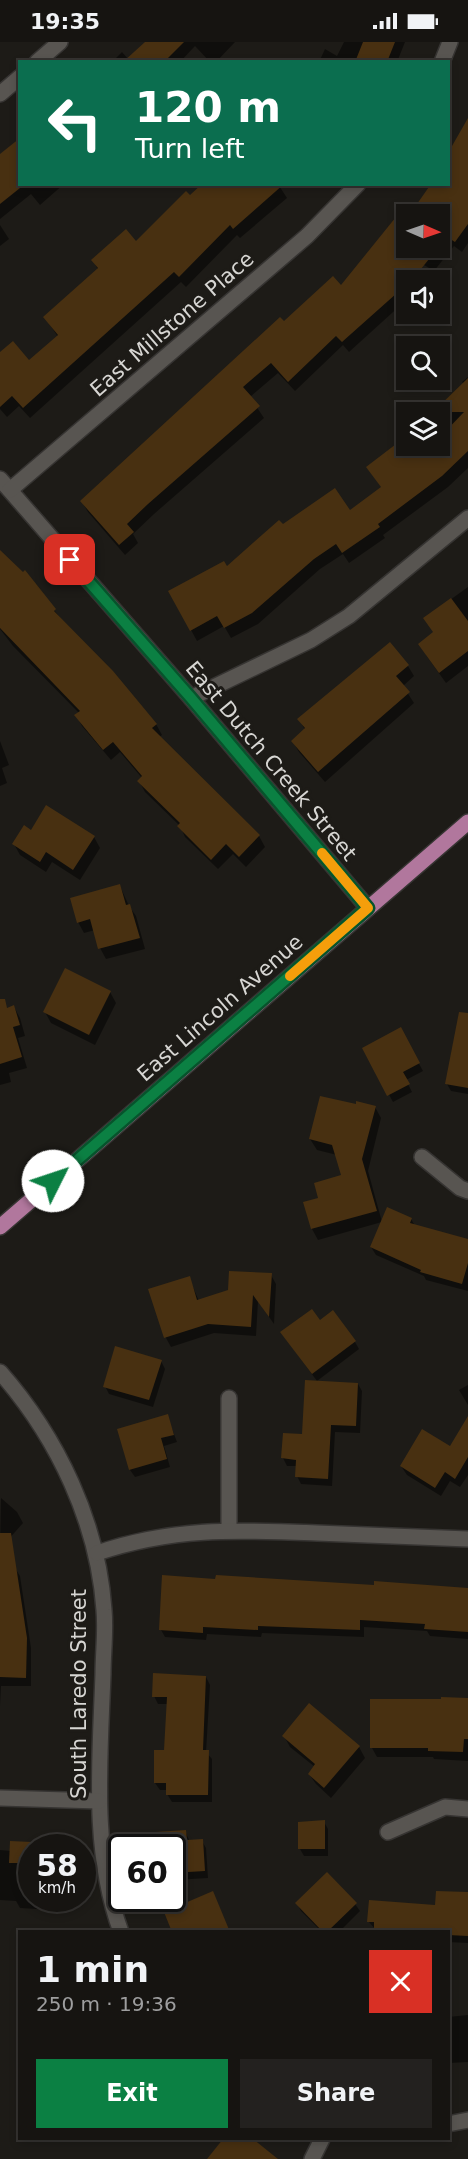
<!DOCTYPE html>
<html lang="en">
<head>
<meta charset="utf-8">
<style>
	:root { --surface:#161411; --page:#23211f; --text:#f1f3f6; --muted:#9e9e9f; --line:#353331; --accent:#0b8043 }
	body { margin:0; font-family:"DejaVu Sans",sans-serif; background:var(--page); color:var(--text); height:100vh; display:flex; flex-direction:column; font-size:22px; white-space:nowrap }
	* { box-sizing:border-box; margin:0 }
	p { font-size:20px; color:var(--muted) }
	.icon { flex:none; width:33px; height:33px; fill:none; stroke:currentColor; stroke-width:2; stroke-linecap:round; stroke-linejoin:round }
	.map { position:relative; flex:1; overflow:hidden }
	.details { position:absolute; left:18px; top:1888px; width:432px; height:210px; display:flex; flex-direction:column; background:var(--surface); border-radius:0px; box-shadow:0 3px 9px #0003,0 0 0 2px var(--line) }
	.details>* { flex:none }
	.banner { position:absolute; left:18px; top:18px; width:432px; height:126px; border-radius:0px; box-shadow:0 3px 9px #0003,0 0 0 2px var(--line); background:#0b6e4f; color:#fff; overflow:hidden }
	.needle { width:39px; rotate:92deg }
	.controls { position:absolute; left:396px; top:162px; display:grid; gap:12px }
	.controls a { display:grid; place-items:center; width:54px; height:54px; border-radius:0px; background:var(--surface); box-shadow:0 3px 9px #0003,0 0 0 2px var(--line); font-size:30px }
	.speed { position:absolute; left:18px; top:1792px; display:flex; gap:12px; font-size:30px; font-weight:700; text-align:center }
	.speed>* { display:grid; place-content:center; width:78px; height:78px; border-radius:50%; background:var(--surface); box-shadow:0 3px 9px #0003,0 0 0 2px var(--line); line-height:1 }
	.speed small { font-size:15px; font-weight:400 }
	.speed .limit { border:3px solid #111; border-radius:9px; background:#fff; color:#111 }
	.pin { position:absolute; display:grid; place-items:center; width:51px; height:51px; color:#fff; margin:-26px; border-radius:12px; box-shadow:0 3px 9px #0006 }
	.me { position:absolute; width:66px; margin:-33px; rotate:49deg; stroke-linejoin:round; filter:drop-shadow(0 0 4px #0008) }
	.turn { display:flex; align-items:center; gap:21px; height:126px; padding:0 18px; font-size:27px }
	.turn .icon { width:78px; height:78px; stroke-width:2.5 }
	.turn b { display:block; font-size:42px; line-height:51px }
	.round { display:grid; place-items:center; flex:none; width:63px; height:63px; border-radius:0px; background:var(--page) }
	.headline { display:flex; align-items:center; justify-content:space-between; height:102px; padding:0 18px }
	h1 { font-size:36px; font-weight:800; line-height:45px }
	.button { display:flex; gap:12px; margin-top:auto; padding:12px 18px }
	.button a { flex:1; height:69px; border-radius:0px; background:var(--accent); color:#fff; font-size:24px; font-weight:800; line-height:69px; text-align:center }
	.button a+a { background:var(--page); color:var(--text) }
	.status { display:flex; justify-content:space-between; align-items:center; height:42px; padding:0 30px; background:var(--surface); direction:ltr }
	.status svg { height:16px; fill:currentColor }
	.map>svg:first-child { display:block }
</style>
</head>
<body>
<div class="status"><b>19:35</b><svg viewBox="0 0 49 12"><path d="M0 12V9h3v3zM5 12V6h3v6zM10 12V3h3v9zM15 12V0h3v12zM26 1h20v11H26zM47 4h2v5h-2z"/></svg></div>
<div class="map">
<svg width="468" height="2117" viewBox="0 0 468 2117">
	<rect width="100%" height="100%" fill="#1d1b17"/>
	<g fill="#0007">
		<path d="M147 0H235L216 20H210L195 4 180 20H112L122 10 128 17Z"/>
		<path d="M344 0H405L397 20H319L325 7 337 14Z"/>
		<path d="M468 79V201L462 210 454 204 434 229 416 218 415 234 418 238H406V263L403 261 349 310 343 303 295 349 278 331 250 355 264 376 154 472 133 492 138 501 125 513 88 470 82 460 283 281 341 246 401 172 406 176V206H440V172H412L433 142H448Z"/>
		<path d="M0 114 20 142H64L40 163 31 152 0 177Z"/>
		<path d="M278 142 287 156 240 196 237 193 186 245 181 240 30 376 19 364 7 375 0 367V312L29 320 58 295 45 275 98 228 93 218 136 202 190 155Z"/>
		<path d="M0 183 9 197 0 204Z"/>
		<path d="M468 335V426L448 445 383 493 385 496 349 521 343 512 320 527 258 582 231 596 224 584 197 599 191 588 226 526 283 484 350 470 382 446 368 425 406 396V404H440V370H435L464 342 462 340Z"/>
		<path d="M0 510 22 532 25 530 61 577 156 682 162 693 159 695 259 794 265 805 246 825 233 812 218 827 185 795 180 784 145 750 139 739 142 736 120 710 111 718 82 684 76 673 79 671 13 604 0 587Z"/>
		<path d="M468 545V624L446 641 426 613 434 591 425 576Z"/>
		<path d="M408 624 414 634 403 644 414 661 325 740 299 710 293 700 305 688 299 677Z"/>
		<path d="M0 699 9 723 2 726 7 741 0 744Z"/>
		<path d="M31 790 94 795 100 806 80 838 52 820 46 830 20 813 14 802Z"/>
		<path d="M120 844 129 864 136 874 145 907 106 917 100 906 95 888 84 891 78 880Z"/>
		<path d="M110 950 116 961 95 1003 51 981 45 970Z"/>
		<path d="M14 965 20 976 25 994 18 996 27 1026 9 1031 11 1040 0 1043V969Z"/>
		<path d="M400 987 423 1029 406 1038 412 1050 393 1060 364 1007Z"/>
		<path d="M468 995V1052L451 1049 447 1042Z"/>
		<path d="M357 1064 375 1065 381 1076 368 1129 382 1180 318 1198 312 1187 305 1161 320 1158 343 1134 337 1113 317 1108 310 1097Z"/>
		<path d="M411 1177 415 1184 468 1198V1249L426 1238 424 1234 376 1213 371 1205Z"/>
		<path d="M271 1233 276 1242 274 1282 258 1259 256 1294 214 1291 171 1305 166 1296 150 1248 189 1236 199 1259Z"/>
		<path d="M287 1298 355 1300 359 1307 317 1339Z"/>
		<path d="M161 1319 165 1327 153 1365 109 1352 105 1344Z"/>
		<path d="M358 1342 362 1349 360 1391 335 1390 332 1444 301 1442 297 1434 298 1424H287L283 1416Z"/>
		<path d="M468 1343V1363L459 1348Z"/>
		<path d="M167 1374 177 1400 164 1404 170 1425 135 1435 130 1428 119 1388Z"/>
		<path d="M468 1377V1433L460 1445 450 1439 441 1454 407 1433 401 1424 450 1406Z"/>
		<path d="M1 1456 17 1470 23 1481 0 1507Z"/>
		<path d="M15 1526 20 1534 31 1606V1644H1L0 1664V1528Z"/>
		<path d="M468 1548V1597L430 1594 427 1589 364 1585V1595L262 1591 261 1595 207 1592 206 1598 165 1595 161 1588Z"/>
		<path d="M206 1635 210 1643 206 1710 212 1717V1760H172L167 1752V1748H160L155 1741 166 1709 168 1662H158L154 1654Z"/>
		<path d="M468 1658V1719L434 1717 433 1715H377L372 1706Z"/>
		<path d="M284 1694 359 1705 365 1716 331 1756 316 1742 309 1732 315 1725 290 1705Z"/>
		<path d="M324 1780 328 1787V1814H304L300 1807Z"/>
		<path d="M185 1789 190 1800 202 1799 206 1806 208 1836 175 1838 172 1834V1806H157Z"/>
		<path d="M11 1801 45 1802 47 1806H32V1857H37V1867L20 1866 16 1859 0 1858V1808L11 1809Z"/>
		<path d="M468 1852V1901L448 1900V1890H375V1887L369 1880 437 1865Z"/>
		<path d="M297 1861 355 1862 360 1869 339 1890H322L301 1869Z"/>
		<path d="M468 1973V2020L449 2021 448 2038V1975Z"/>
	</g>
	<g fill="#483011">
		<path d="M145 0H184L164 20H123Z"/>
		<path d="M363 0H395L387 20H355Z"/>
		<path d="M468 76V182L455 200 447 195 440 204V172H410L431 142H448V111Z"/>
		<path d="M20 96V146L0 162V112Z"/>
		<path d="M202 142H284L233 187 230 183 179 235 174 230 23 366 12 354 0 365V310L13 299 29 318 58 293 43 275 98 226 91 218 126 187 136 199 186 149 190 153Z"/>
		<path d="M400 170 406 175V206H438L412 238H406V245L400 254 397 251 342 300 336 294 288 340 271 321 243 345 260 364 148 462 127 482 134 490 119 503 80 459 280 275 284 279 333 234 341 243Z"/>
		<path d="M468 336V409L442 434 378 482 380 485 342 511 336 502 314 517 252 571 224 586 217 574 190 589 168 549 224 519 227 524 279 478 283 482 335 446 350 468 381 445 366 425 404 396 406 404H410L418 415 431 404H440V395L464 370H433Z"/>
		<path d="M0 508 23 530 25 528 56 567 54 569 113 629 157 682 152 686 260 793 239 815 226 802 211 818 177 784 180 781 137 739 142 734 113 700 103 708 74 673 80 669 0 586Z"/>
		<path d="M451 556 468 579V609L439 631 418 602 433 590 423 576Z"/>
		<path d="M390 600 409 623 396 634 410 650 318 730 291 699 305 686 297 677Z"/>
		<path d="M46 763 95 794 73 828 46 810 40 820 12 802 24 783 31 788Z"/>
		<path d="M120 842 126 863 130 862 140 896 98 907 90 877 77 881 70 856Z"/>
		<path d="M65 926 111 949 89 993 43 970Z"/>
		<path d="M0 957H5L7 966 14 963 20 983 13 985 22 1015 0 1022Z"/>
		<path d="M459 970 468 971V1046L445 1042Z"/>
		<path d="M401 985 420 1021 403 1030 410 1042 387 1054 362 1006Z"/>
		<path d="M320 1054 356 1062V1059L376 1064 362 1117 377 1169 311 1187 303 1160 318 1156 314 1141 341 1133 332 1103 309 1097Z"/>
		<path d="M387 1165 412 1176 410 1181 468 1197V1221L462 1242 420 1230 421 1228 370 1205Z"/>
		<path d="M229 1229 272 1231 269 1275 253 1253 251 1285 208 1282 164 1296 148 1247 190 1234 197 1258 228 1248Z"/>
		<path d="M312 1267 320 1278 333 1268 356 1299 312 1332 280 1290Z"/>
		<path d="M115 1304 162 1318 149 1358 103 1345Z"/>
		<path d="M305 1338 358 1341 356 1384 331 1383 328 1437 295 1435 296 1418 281 1416 283 1391 302 1392Z"/>
		<path d="M168 1372 174 1393 161 1396 167 1417 129 1428 117 1387Z"/>
		<path d="M468 1374V1415L455 1437 445 1430 435 1446 400 1424 422 1387 450 1404Z"/>
		<path d="M0 1491H11L27 1596 26 1636 0 1635Z"/>
		<path d="M162 1533 215 1537 216 1533 374 1543V1539L468 1546V1590L424 1587 425 1582 360 1578V1588L258 1584V1588L203 1585V1591L159 1588Z"/>
		<path d="M153 1631 206 1634 203 1708H209L208 1753H166V1741H154V1708H164L167 1655H152Z"/>
		<path d="M441 1655 468 1656V1697H464L463 1710 428 1709V1706H370V1657H441Z"/>
		<path d="M309 1661 360 1704 324 1746 308 1732 315 1722 282 1694Z"/>
		<path d="M325 1778V1807H298V1780Z"/>
		<path d="M186 1788 187 1798 203 1797 205 1829 172 1831V1806H125L124 1792Z"/>
		<path d="M10 1799 32 1800V1821H9Z"/>
		<path d="M327 1830 357 1861 327 1890H323L295 1861Z"/>
		<path d="M213 1849 230 1890H172L164 1870Z"/>
		<path d="M436 1849 468 1850V1894L448 1893V1890H374V1880H367L369 1858 435 1863Z"/>
		<path d="M223 2097H253L278 2117H207Z"/>
	</g>
	<g fill="none" stroke-linecap="round" stroke-linejoin="round">
		<defs>
			<g id="street">
				<path d="M37 20 60 0"/>
				<path d="M442 20 450 0"/>
				<path d="M0 52 20 35"/>
				<path d="M0 437 191 656 368 866"/>
				<path d="M10 448 307 194 358 142"/>
				<path d="M191 656 311 598 349 574 468 476"/>
				<path d="M422 1115 460 1146 468 1149"/>
				<path d="M0 1330C58 1396 98 1481 104 1568 106 1589 103 1611 103 1632 100 1718 91 1808 121 1890"/>
				<path d="M229 1488V1356"/>
				<path d="M97 1511C174 1485 237 1488 317 1491 368 1493 418 1495 468 1497"/>
				<path d="M0 1756 99 1759"/>
				<path d="M388 1790 445 1765 468 1767"/>
				<path d="M448 2082 468 2078"/>
				<path d="M312 2117 322 2097"/>
			</g>
			<path id="primary" d="M0 1185 468 780"/>
		</defs>
		<use href="#street" stroke="#363432" stroke-width="18"/>
		<use href="#primary" stroke="#363432" stroke-width="18"/>
		<use href="#street" stroke="#585551" stroke-width="15"/>
		<use href="#primary" stroke="#b1779d" stroke-width="15"/>
	</g>
	<g fill="none" stroke-linecap="round" stroke-linejoin="round">
		<defs>
			<path id="route" d="M53 1139 368 866 191 656 70 518"/>
		</defs>
		<use href="#route" stroke="#07532c" stroke-width="15"/>
		<use href="#route" stroke="#0b8043" stroke-width="10"/>
		<path stroke="#f59e0b" stroke-width="10" d="M290 934 368 866 322 811"/>
	</g>
	<g text-anchor="middle" stroke-width="6" stroke-linejoin="round" paint-order="stroke">
		<g font-size="21" fill="#d7d6d3" stroke="#1d1b17">
			<text transform="translate(172 282) rotate(-41)" y="7">East Millstone Place</text>
			<text transform="translate(271 719) rotate(50)" y="7">East Dutch Creek Street</text>
			<text transform="translate(220 966) rotate(-41)" y="7">East Lincoln Avenue</text>
			<text transform="translate(79 1652) rotate(-90)" y="7">South Laredo Street</text>
		</g>
	</g>
</svg>
<div class="controls">
<a><svg class="needle" viewBox="-14 -14 28 28"><path d="M0-13l5 13h-10z" fill="#e53935"/><path d="M0 13l5-13h-10z" fill="#9e9e9f"/></svg></a>
<a><svg class="icon" aria-label="sound" viewBox="0 0 24 24"><path d="M4 9h4l5-4v14l-5-4H4zM17 9q2 3 0 6"/></svg></a>
<a><svg class="icon" aria-label="search" viewBox="0 0 24 24"><circle cx="10" cy="10" r="6"/><path d="M15 15l6 6"/></svg></a>
<a><svg class="icon" aria-label="layers" viewBox="0 0 24 24"><path d="M12 4l9 5-9 5-9-5zM3 14l9 5 9-5"/></svg></a>
</div>
<div class="speed"><div>58<small>km/h</small></div><div class="limit">60</div></div>
<div class="pin" style="left:70px;top:518px;background:#d93025"><svg class="icon" aria-label="arrive" viewBox="0 0 24 24"><path d="M6 21V4h12l-3 4 3 4H6"/></svg></div>
<svg class="me" style="left:53px;top:1139px" viewBox="-20 -20 40 40"><circle r="19" fill="#fff"/><path d="M0-13L10 11 0 6-10 11z" fill="#0b8043"/></svg>
<div class="banner">
<div class="turn"><svg class="icon" aria-label="left" viewBox="0 0 24 24"><path d="M17 20v-9H6M10 6l-5 5 5 5"/></svg><div><b>120 m</b>Turn left</div></div>
</div>
<section class="details">
<div class="headline"><div><h1>1 min</h1><p>250 m · 19:36</p></div><a class="round" style="background:#d93025;color:#fff"><svg class="icon" aria-label="close" viewBox="0 0 24 24"><path d="M6 6l12 12M18 6L6 18"/></svg></a></div>
<div class="button"><a>Exit</a><a>Share</a></div>
</section>
</div>
</body>
</html>
